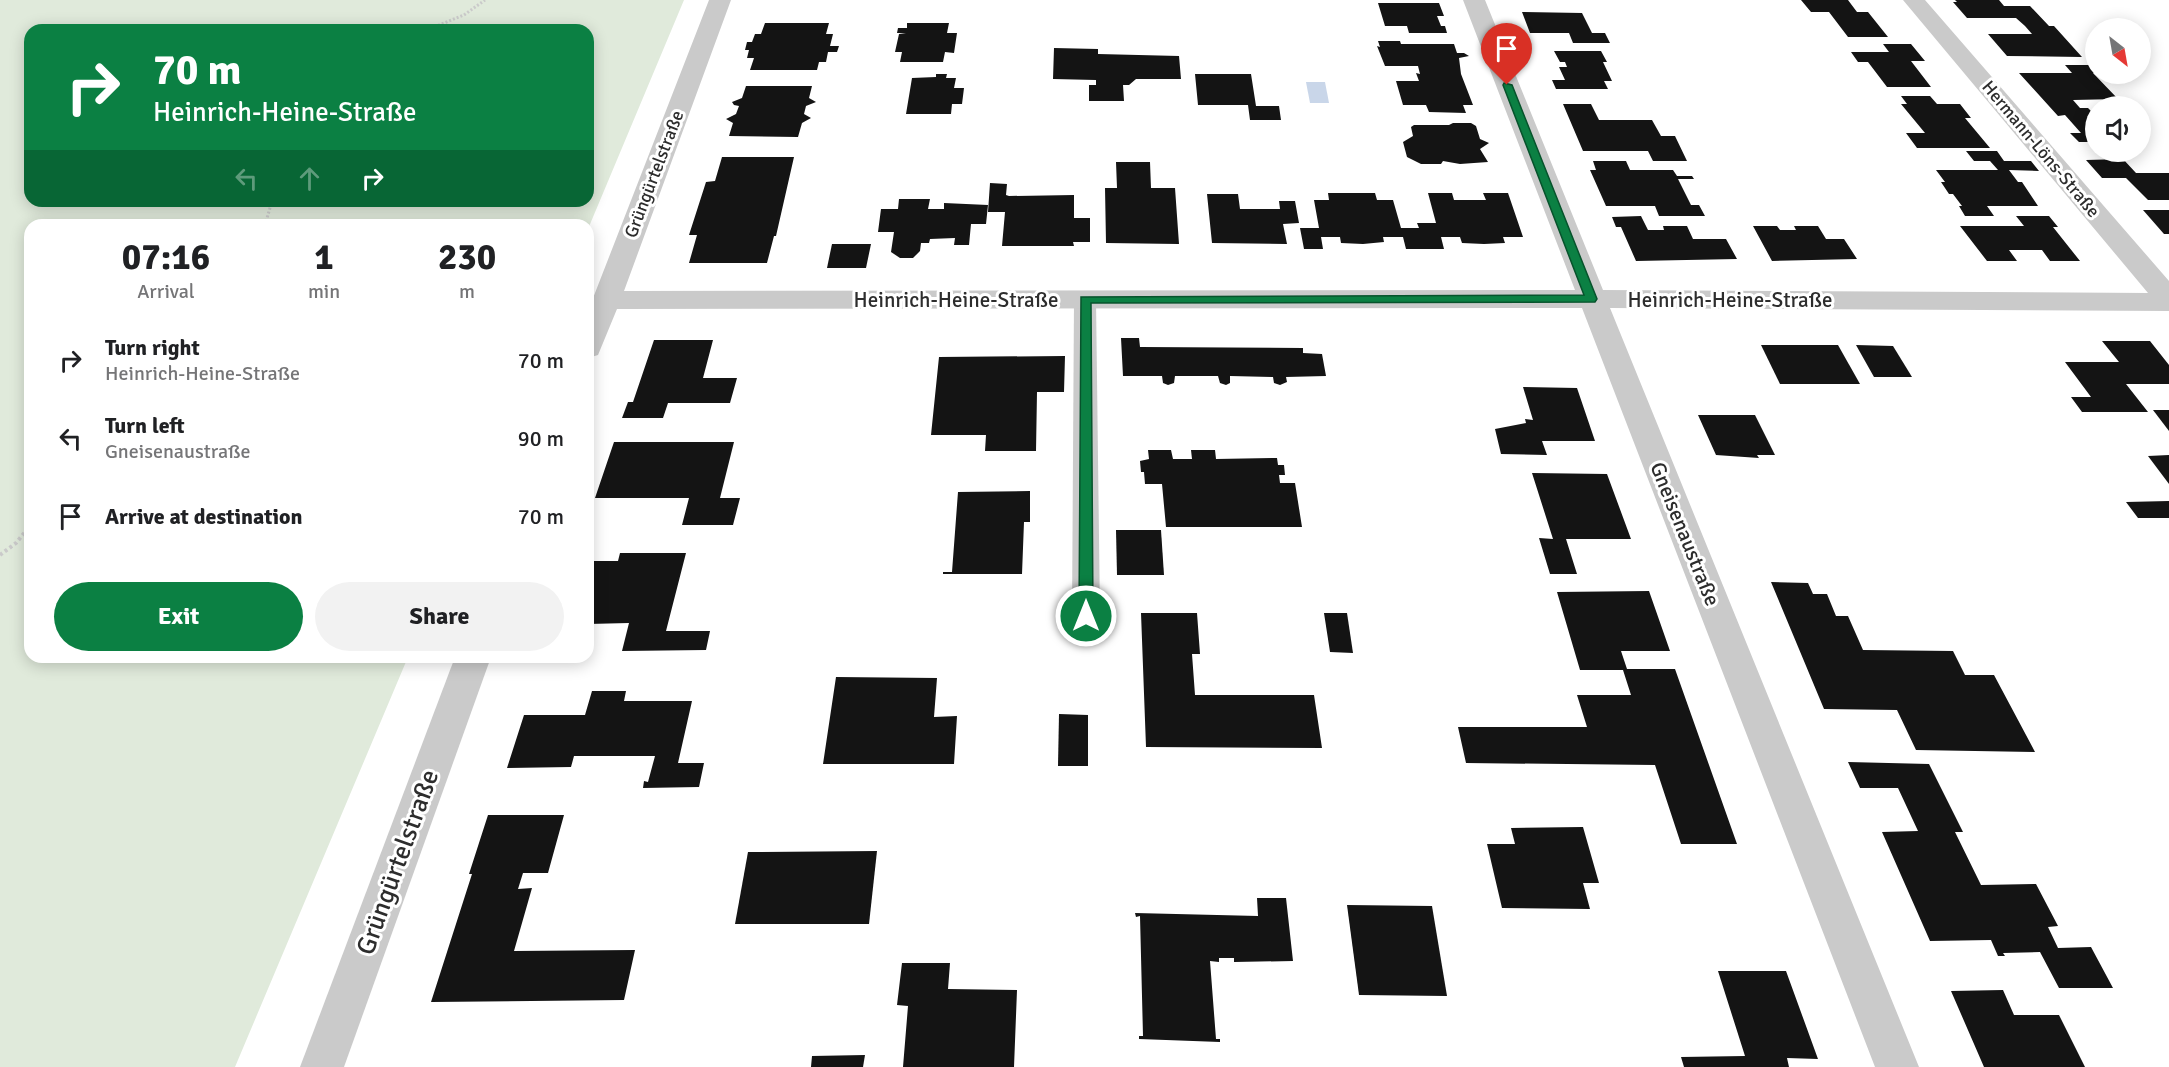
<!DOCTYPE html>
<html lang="en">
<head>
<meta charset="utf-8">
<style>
	:root { --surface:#fff; --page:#f2f2f2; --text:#202124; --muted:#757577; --accent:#0b8043 }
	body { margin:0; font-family:Signika,sans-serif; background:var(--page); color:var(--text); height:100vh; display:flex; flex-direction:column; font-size:22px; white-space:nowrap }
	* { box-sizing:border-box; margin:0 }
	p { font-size:20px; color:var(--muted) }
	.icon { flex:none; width:33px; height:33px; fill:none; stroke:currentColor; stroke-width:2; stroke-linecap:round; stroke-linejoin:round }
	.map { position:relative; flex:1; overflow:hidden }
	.details { position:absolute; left:24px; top:219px; width:570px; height:444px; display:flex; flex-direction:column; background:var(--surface); border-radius:18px; box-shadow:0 3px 15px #0003 }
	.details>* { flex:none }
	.guide { position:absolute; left:24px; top:24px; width:570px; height:183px; border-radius:18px; box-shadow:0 3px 15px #0003; background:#0b8043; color:#fff; overflow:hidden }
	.needle { width:39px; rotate:149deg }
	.fabs { position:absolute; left:2085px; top:18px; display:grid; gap:12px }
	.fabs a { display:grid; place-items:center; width:66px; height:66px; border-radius:50%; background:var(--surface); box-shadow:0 3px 15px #0003; font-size:30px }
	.pin { position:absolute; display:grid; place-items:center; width:51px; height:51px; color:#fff; margin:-62px -26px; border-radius:50% 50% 50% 0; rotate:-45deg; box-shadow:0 0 6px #0007 }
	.pin .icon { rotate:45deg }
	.me { position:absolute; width:66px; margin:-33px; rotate:0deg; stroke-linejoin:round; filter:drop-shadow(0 0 4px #0008) }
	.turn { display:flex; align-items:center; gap:21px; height:126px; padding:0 30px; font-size:27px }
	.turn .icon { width:78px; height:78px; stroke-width:2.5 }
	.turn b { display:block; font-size:42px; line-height:51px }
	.lanes { display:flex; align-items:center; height:57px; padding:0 30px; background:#0003; justify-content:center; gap:30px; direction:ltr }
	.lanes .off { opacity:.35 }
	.eta { display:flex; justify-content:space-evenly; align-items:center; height:102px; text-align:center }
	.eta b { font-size:36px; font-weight:800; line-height:42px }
	.primary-button { display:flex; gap:12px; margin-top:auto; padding:12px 30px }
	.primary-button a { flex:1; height:69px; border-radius:36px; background:var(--accent); color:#fff; font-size:24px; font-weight:800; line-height:69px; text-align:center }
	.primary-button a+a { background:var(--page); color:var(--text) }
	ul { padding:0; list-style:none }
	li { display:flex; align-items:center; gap:18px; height:78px; padding:0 30px }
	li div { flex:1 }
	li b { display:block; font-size:22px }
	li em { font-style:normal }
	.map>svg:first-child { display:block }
</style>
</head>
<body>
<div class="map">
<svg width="2169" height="1067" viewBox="0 0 2169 1067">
	<rect width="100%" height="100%" fill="#fff"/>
	<path fill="#e0eadb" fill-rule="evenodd" d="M0 0H684L588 229V225H30V657H408L235 1067H0ZM30 30H588V201H30Z"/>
	<path fill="#c9d6e9" d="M1306 82H1325L1329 103H1310Z"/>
	<g fill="#141414">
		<path d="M1801 0H1848L1857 12H1868L1888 37H1848L1829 12H1811Z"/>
		<path d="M1955 0H1999L2004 6H2030L2049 26H2054L2082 57 2007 56 1988 34H2032L2025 26 2016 18H1967L1953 2H1957Z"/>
		<path d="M1378 3H1439L1444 16H1437L1441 26H1445L1447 33H1409L1407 26H1385Z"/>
		<path d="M1522 12 1582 13 1592 33H1605L1610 43H1573L1569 33H1530Z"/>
		<path d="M765 23H829L826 34H833L830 46H839L837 52H828L826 62H819L817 70H750L754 58H747L749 50H745L747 42H752L755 34H761Z"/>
		<path d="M907 23H949L947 33H957L954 53 945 52 943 62H900L902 52H895L899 34 906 33H897L898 28H907Z"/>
		<path d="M1378 41H1400L1401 44H1454L1457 53H1464L1469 56 1459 58 1461 74 1473 105H1463L1466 113 1429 112 1426 105H1403L1396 81H1419L1416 73 1420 74 1418 66H1385L1377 46 1380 47Z"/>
		<path d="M1883 44H1911L1925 61H1911L1931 87H1887L1868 62H1858L1851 52H1889Z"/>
		<path d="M1054 48 1098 49V54L1179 56 1181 79H1136L1129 85H1123L1124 101H1089V85H1096V80L1053 79Z"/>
		<path d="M1554 51H1601L1607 62H1603L1612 81H1604L1608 89H1556L1552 80H1565L1559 67H1567L1565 62H1560Z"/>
		<path d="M2065 65H2093L2096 67V73H2093L2118 99 2073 100 2080 108H2088L2096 116V142H2079L2070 133H2081L2065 115 2058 116 2019 73H2072Z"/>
		<path d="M936 74H947L946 78H956L954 88H964L962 104H952L951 114H906L912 78 936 77Z"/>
		<path d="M1195 74H1251L1256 106H1279L1281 120H1250L1248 105H1198Z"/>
		<path d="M746 86H812L809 98 816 102 806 106 804 114 811 118 802 123 798 137 729 136 733 123 726 119 736 114 739 106 734 105 732 102 742 98Z"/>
		<path d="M1901 96H1930L1937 104H1960L1971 118H1965L1990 148H1917L1906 133H1925L1901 104H1907Z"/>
		<path d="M1563 104H1591L1599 120H1652L1661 136H1675L1687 161H1653L1648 151H1583Z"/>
		<path d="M1453 123H1471L1476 126 1480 139 1489 143 1480 149 1488 162 1460 164 1443 161 1441 164H1421L1407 157 1403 142 1413 136 1411 127 1414 125H1449Z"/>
		<path d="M1966 151H1997L2004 161H2031L2039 171 2009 170 2018 182H2022L2038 206H1987L1994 216H1965L1959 206H1962L1953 194H1949L1941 182H1945L1936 170H1998L1990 161H1974Z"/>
		<path d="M722 157H794L776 236H774L767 263H689L697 235H689L706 182 715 181Z"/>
		<path d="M2123 159 2136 173H2169V200H2148L2126 178H2102L2086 160Z"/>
		<path d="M1593 161H1626L1630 170H1673L1677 176H1692L1694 179H1678L1691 205H1699L1705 216H1659L1655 206H1606L1590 170H1596Z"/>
		<path d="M1116 162H1150L1151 188H1175L1179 244 1106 243 1105 188H1117Z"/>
		<path d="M990 183 1007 184 1006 195 1009 196 1074 195V218H1090V242H1073L1074 246H1002L1005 212H988Z"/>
		<path d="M1328 193H1375L1377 200H1393L1401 228H1419L1417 223H1436L1428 193H1452L1454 200H1486L1483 193H1508L1523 237H1503L1505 243 1484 244 1462 243 1460 237H1441L1444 249H1406L1403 237H1383L1384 242 1363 244 1341 243 1340 237H1321L1323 249H1304L1300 228H1319L1314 200H1329Z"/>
		<path d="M1207 194H1238L1240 209H1280L1279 201H1295L1299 223 1283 224 1287 244 1212 243Z"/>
		<path d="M899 199H930L928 209H944V203L988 205 986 224H971L969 245H954L955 238 930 239 929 243H921L920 251 913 258H900L891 252 894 232H878L881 209H898Z"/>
		<path d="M2143 210H2169V234H2164Z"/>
		<path d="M1641 216 1648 230H1664L1663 226H1687L1693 239H1726L1737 259 1636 261 1621 227H1616L1612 217Z"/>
		<path d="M2016 216H2049L2058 227H2053L2080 261H2050L2042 250H2009L2017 261H1987L1960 226H2024Z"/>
		<path d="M1753 226H1777L1780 230H1796L1794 226H1818L1826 239H1844L1857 259 1772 261Z"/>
		<path d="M832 244H871L866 268H827Z"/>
		<path d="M1121 338H1139L1140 347 1303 348V353L1322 354 1326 376 1286 377 1287 382 1280 385 1274 383 1273 377 1230 376V383L1226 385 1220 383 1218 376H1175L1174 383 1168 385 1163 383 1162 376H1123Z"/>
		<path d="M654 340H713L703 378H737L730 403H668L663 418H622L628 402H633Z"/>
		<path d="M2102 341H2150L2169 365V384H2126L2148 412H2082L2071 397H2091L2065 362H2119Z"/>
		<path d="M1761 345H1838L1860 384H1780Z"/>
		<path d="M1856 345 1893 346 1912 377H1874Z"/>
		<path d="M1065 356 1064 392H1037L1036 451H985L986 435H931L939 357Z"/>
		<path d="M1523 387 1577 388 1595 441H1542L1547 455 1501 454 1495 429 1526 423 1525 419 1533 420Z"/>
		<path d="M2153 410H2169V431Z"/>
		<path d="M1698 415H1755L1775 455H1757L1759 458 1716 455Z"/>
		<path d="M614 442H734L720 498H740L733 525H682L689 498H595Z"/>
		<path d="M1148 450H1171L1173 459H1192L1191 450H1215L1216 459 1277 458 1278 465H1284L1285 475H1279L1280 483H1295L1302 527H1166L1162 484H1145L1144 472H1141L1140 461 1149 459Z"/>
		<path d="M2169 455V484L2148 456Z"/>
		<path d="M1532 473 1607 474 1631 539H1566L1577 574H1550L1539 538 1553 539Z"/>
		<path d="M1030 491V522H1024L1022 574H943V572H952L958 492Z"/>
		<path d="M2169 501V518H2138L2126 502Z"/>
		<path d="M1116 530H1161L1164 575H1117Z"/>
		<path d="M620 553H686L666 631H710L706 650 622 651 629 623 588 624V561H618Z"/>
		<path d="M1771 582 1808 583 1813 594H1827L1836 616H1848L1863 650 1953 651 1965 675H1994L2035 752 1916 750 1897 710 1824 709Z"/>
		<path d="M1649 591 1670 651H1621L1627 669H1675L1737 844H1681L1655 765 1466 763 1458 727H1587L1577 695H1631L1623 670H1580L1557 592Z"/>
		<path d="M1141 613H1197L1200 654H1192L1195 695H1314L1322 748 1146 747Z"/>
		<path d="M1324 613H1347L1353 653 1330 652Z"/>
		<path d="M836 677 937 678 934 717 957 716 954 764H823Z"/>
		<path d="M592 691H626L624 701H692L678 763H704L699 787 643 788 644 781 648 782 655 756H574L571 767 507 768 524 715H585Z"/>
		<path d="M1059 714 1088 715V766H1058Z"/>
		<path d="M1848 762 1929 764 1963 832H1955L1981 885 2036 884 2058 926 2048 927 2058 948 2091 947 2113 988H2059L2040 952 2003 953 2005 956H1998L1991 940 1930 941 1882 832 1918 831 1898 788H1860Z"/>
		<path d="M488 815H564L548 873H523L518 889 532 888 514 951 635 950 624 1000 431 1002 472 874H469Z"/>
		<path d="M1583 827 1599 883H1583L1590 909 1502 908 1487 844H1515L1511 828Z"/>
		<path d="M877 851 869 924H735L748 852Z"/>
		<path d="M1257 898H1286L1293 961 1234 962V958H1219V962L1210 961 1216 1039H1220V1042L1139 1039V1036H1143L1140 916 1136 917 1135 913 1258 916Z"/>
		<path d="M1347 905 1432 906 1447 996 1359 995Z"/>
		<path d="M902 963H950L948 989 1017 990 1014 1067H903L908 1006 897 1005Z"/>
		<path d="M1718 971H1786L1818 1059 1787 1058 1789 1067H1684L1681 1057 1745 1056Z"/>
		<path d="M2003 990 2014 1015H2059L2085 1067H1984L1951 991Z"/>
		<path d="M865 1055 863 1067H811L812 1056Z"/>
	</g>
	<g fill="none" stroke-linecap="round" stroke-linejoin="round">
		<g stroke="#cacaca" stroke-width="3" stroke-dasharray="2 2" stroke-linecap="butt">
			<path d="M427 30 464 15 485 0"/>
			<path d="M265 225 272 201"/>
		</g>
		<path stroke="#cacaca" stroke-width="4" stroke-dasharray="3 3" stroke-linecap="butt" d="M0 555 16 543 30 526"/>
		<path fill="#cacaca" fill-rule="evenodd" d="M1085 292 1093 294 1096 299 1100 616 1096 624 1086 628 1076 624 1072 616 1074 299 1077 294Z"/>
		<g fill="#cacaca" fill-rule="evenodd">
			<path d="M709 0H731L624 291 1575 290 1463 0H1485L1603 290 2148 293 1903 0H1925L2169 281V311L1610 308 1919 1067H1875L1582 308 617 309 598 355 588 358V311Z"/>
			<path d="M455 657H491L344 1067H300Z"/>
		</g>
	</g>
	<path fill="#0b8043" stroke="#07532c" stroke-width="1.5" d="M1504 83 1512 85 1597 299 1595 302 1091 303 1093 616 1091 620H1081L1079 616 1081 297 1584 295 1503 85Z"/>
	<g text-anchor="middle" stroke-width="6" stroke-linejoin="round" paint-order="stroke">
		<g font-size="18" fill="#2d2d2d" stroke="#fff">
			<text transform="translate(2041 149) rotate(50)" y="6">Hermann-Löns-Straße</text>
			<text transform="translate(654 174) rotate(-69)" y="6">Grüngürtelstraße</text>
		</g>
		<g font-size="21" fill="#2d2d2d" stroke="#fff">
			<text x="956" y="307">Heinrich-Heine-Straße</text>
			<text x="1730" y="307">Heinrich-Heine-Straße</text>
			<text transform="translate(1685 534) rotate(68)" y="7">Gneisenaustraße</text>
		</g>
		<g font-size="26" fill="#2d2d2d" stroke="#fff">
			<text transform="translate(397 862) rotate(-70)" y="9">Grüngürtelstraße</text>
		</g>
	</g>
</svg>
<div class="fabs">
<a><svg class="needle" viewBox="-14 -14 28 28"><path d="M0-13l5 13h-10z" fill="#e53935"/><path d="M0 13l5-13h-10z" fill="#757577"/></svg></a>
<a><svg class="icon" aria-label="sound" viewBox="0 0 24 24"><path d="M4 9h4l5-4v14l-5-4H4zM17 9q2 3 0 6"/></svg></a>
</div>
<div class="pin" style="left:1507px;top:85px;background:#d93025"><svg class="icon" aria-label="arrive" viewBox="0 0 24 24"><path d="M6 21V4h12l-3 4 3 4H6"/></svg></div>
<svg class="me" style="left:1086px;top:616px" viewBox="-20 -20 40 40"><circle r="17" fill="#0b8043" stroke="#fff" stroke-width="3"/><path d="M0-11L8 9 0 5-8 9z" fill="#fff"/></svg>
<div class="guide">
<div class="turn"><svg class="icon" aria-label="right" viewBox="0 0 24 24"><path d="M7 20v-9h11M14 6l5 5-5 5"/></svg><div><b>70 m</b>Heinrich-Heine-Straße</div></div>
<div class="lanes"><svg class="icon off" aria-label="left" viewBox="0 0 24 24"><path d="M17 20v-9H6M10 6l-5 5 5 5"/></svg><svg class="icon off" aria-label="ahead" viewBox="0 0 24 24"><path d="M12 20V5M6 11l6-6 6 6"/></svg><svg class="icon" aria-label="right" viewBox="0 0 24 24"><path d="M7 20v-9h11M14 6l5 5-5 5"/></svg></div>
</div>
<section class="details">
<div class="eta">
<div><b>07:16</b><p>Arrival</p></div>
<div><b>1</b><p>min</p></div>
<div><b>230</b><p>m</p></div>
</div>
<ul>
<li><svg class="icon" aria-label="right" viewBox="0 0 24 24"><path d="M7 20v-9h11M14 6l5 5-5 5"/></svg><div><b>Turn right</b><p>Heinrich-Heine-Straße</p></div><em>70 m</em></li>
<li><svg class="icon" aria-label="left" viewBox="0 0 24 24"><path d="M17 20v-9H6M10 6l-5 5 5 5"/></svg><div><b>Turn left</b><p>Gneisenaustraße</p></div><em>90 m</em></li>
<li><svg class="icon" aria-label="arrive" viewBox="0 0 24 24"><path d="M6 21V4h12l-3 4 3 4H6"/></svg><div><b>Arrive at destination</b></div><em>70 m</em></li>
</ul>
<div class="primary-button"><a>Exit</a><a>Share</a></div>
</section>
</div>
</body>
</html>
